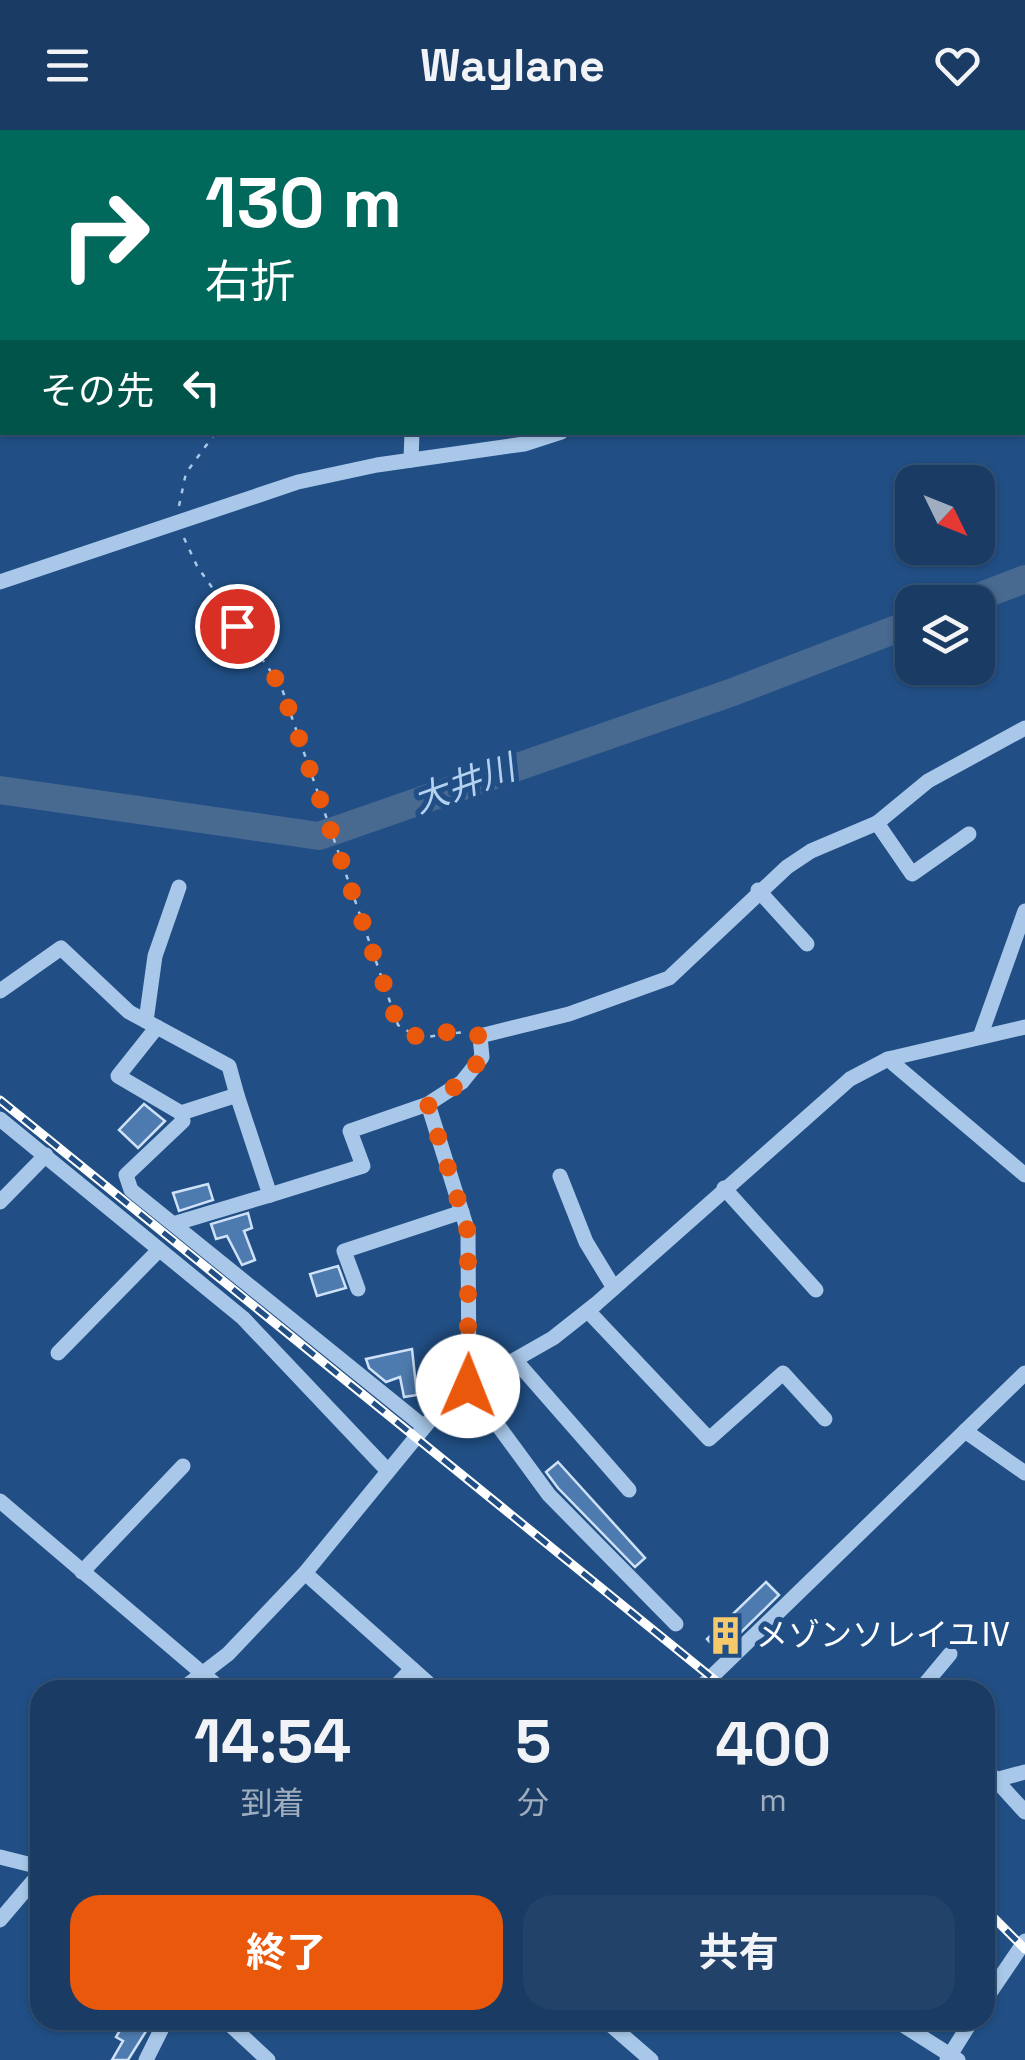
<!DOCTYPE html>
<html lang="ja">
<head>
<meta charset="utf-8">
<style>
	:root { --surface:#193b64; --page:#22426a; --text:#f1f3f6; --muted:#9fadbf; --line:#375578; --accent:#ea580c }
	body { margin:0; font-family:"Space Grotesk","Noto Sans JP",sans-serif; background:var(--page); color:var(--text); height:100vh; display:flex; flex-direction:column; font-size:38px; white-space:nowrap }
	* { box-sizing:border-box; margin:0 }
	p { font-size:32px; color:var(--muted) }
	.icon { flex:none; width:55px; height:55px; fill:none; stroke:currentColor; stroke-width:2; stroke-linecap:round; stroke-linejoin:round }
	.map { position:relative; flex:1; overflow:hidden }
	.panel { position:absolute; left:30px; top:1550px; width:965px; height:350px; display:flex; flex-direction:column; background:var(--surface); border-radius:30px; box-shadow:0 2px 8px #0004,0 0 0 2px var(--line) }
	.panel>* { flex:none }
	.hud { position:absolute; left:0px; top:0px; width:1025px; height:305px; box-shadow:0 2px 8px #0004,0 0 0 2px var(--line); background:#00695c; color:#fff; overflow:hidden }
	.needle { width:65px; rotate:133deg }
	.controls { position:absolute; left:895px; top:335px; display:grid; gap:20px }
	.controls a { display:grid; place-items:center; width:100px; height:100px; border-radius:20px; background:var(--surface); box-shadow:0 2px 8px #0004,0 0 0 2px var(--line); font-size:50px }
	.pin { position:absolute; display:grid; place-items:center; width:85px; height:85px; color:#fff; margin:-42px; border:5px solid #fff; border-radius:50%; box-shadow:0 2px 10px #0007 }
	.me { position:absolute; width:110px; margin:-55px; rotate:1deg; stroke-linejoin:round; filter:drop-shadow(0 0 8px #0008) }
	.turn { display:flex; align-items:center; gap:35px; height:210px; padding:0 40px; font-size:45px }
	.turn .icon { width:130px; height:130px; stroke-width:2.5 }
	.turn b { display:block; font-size:70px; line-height:85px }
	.then { display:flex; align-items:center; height:95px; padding:0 40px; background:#0003; gap:20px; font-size:38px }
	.eta { display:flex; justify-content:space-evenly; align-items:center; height:170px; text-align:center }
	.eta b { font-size:60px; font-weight:700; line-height:70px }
	.cta { display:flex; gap:20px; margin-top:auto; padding:20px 40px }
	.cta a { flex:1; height:115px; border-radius:30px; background:var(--accent); color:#fff; font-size:40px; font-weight:700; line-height:115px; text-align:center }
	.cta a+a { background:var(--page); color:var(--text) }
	header { display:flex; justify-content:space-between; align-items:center; height:130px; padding:0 40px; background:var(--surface); font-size:45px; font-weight:700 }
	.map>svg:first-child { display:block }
</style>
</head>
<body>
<header><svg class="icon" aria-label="menu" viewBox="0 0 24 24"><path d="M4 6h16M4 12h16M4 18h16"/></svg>Waylane<svg class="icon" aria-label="heart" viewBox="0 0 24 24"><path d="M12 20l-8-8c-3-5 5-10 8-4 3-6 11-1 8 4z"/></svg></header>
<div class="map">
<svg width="1025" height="1930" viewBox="0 0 1025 1930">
	<rect width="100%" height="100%" fill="#214f85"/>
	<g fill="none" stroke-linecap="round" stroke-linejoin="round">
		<g stroke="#486990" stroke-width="28">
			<path d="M965 472 1025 449"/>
			<path d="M0 660 319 706 733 562 912 493"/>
		</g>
	</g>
	<g fill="#4e7baf" stroke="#cee1f7" stroke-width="2.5">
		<path d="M144 974 165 991 138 1018 119 1000Z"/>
		<path d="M208 1054 213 1070 179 1081 173 1063Z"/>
		<path d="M248 1083 252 1098 244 1101 255 1130 242 1135 227 1106 216 1109 211 1094Z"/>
		<path d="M338 1136 346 1158 317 1166 310 1144Z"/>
		<path d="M412 1219 417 1265 404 1267 400 1247 386 1252 369 1238 366 1229Z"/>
		<path d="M558 1332 645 1428 635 1437 558 1358 546 1342Z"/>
		<path d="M766 1452 779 1465 720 1523 707 1509Z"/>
		<path d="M126 1890H153L128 1930H112L123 1911 116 1907Z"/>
	</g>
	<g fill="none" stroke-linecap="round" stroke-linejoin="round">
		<g stroke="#a9c8e9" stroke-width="2.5" stroke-dasharray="5 8" stroke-linecap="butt">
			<path d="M193 0 230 2"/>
			<path d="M258 0V2"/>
			<path d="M179 376 186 343 216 302"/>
			<path d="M184 408 197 436 281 556 398 895 419 908 464 902"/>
		</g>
		<g stroke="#a9c8e9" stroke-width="15">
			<path d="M462 2 463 0"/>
			<path d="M658 2V0"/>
			<path d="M1022 252 1025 253"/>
			<path d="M411 330 412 302"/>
			<path d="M0 452 298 352 377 335 524 314 561 302"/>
			<path d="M877 693 912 744 969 704"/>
			<path d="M758 760 807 814"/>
			<path d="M0 861 61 818 129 882 229 936 237 965"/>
			<path d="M146 891 155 826 179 757"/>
			<path d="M157 897 118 946 181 983"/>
			<path d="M980 907 1025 781"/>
			<path d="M888 929 1025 1045"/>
			<path d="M0 989 243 1188 387 1340"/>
			<path d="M560 1046 586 1112 614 1158"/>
			<path d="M724 1058 816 1160"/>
			<path d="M270 1065 363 1036 350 1001 428 974"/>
			<path d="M0 1072 46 1025"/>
			<path d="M173 1094 270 1065 237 965 181 983 183 991 126 1045 131 1060 423 1296"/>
			<path d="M358 1159 344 1121 462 1082"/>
			<path d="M588 1181 709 1309 783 1243 825 1289"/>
			<path d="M58 1223 158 1121"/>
			<path d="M516 1231 629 1360"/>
			<path d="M965 1301 1025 1343"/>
			<path d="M0 1371 222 1560"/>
			<path d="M82 1442 183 1336"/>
			<path d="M305 1443 436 1560"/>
			<path d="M676 1494 549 1365 469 1256 468 1102 428 974 462 952 482 927 480 906 569 884 669 848 787 737 811 721 877 693 928 651 1025 598"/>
			<path d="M181 1560 228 1524 305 1443 449 1267 553 1208 596 1174 850 949 888 929 1025 897"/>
			<path d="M392 1560 412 1539"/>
			<path d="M698 1560 1025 1243"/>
			<path d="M920 1560 950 1524"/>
			<path d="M985 1638 1025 1682"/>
			<path d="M985 1659 995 1650 1025 1642"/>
			<path d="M0 1727 40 1737"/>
			<path d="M0 1790 40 1743"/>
			<path d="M985 1870 1025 1811"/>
			<path d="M225 1890 268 1930"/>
			<path d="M605 1890 651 1930"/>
			<path d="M895 1890 958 1930"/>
			<path d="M146 1930 166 1890"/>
			<path d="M947 1930 972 1890"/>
		</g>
		<defs>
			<g id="rail">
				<path d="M0 970 727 1560"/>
				<path d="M985 1779 1025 1819"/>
			</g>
		</defs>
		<use href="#rail" stroke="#fff" stroke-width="9"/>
		<use href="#rail" stroke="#214f85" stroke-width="5" stroke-dasharray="15" stroke-linecap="butt"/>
	</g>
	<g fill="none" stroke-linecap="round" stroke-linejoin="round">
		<path stroke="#ea580c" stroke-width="18" stroke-dasharray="0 32.4" d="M237 496 281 556 398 895 419 908 457 900 480 906 482 927 462 952 428 974 468 1102V1256"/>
	</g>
	<defs>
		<symbol id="building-bare" viewBox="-9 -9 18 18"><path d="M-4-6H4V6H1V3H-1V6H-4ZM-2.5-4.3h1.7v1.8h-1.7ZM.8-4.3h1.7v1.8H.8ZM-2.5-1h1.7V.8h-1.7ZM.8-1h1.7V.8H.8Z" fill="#f6ca6b" stroke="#214f85" stroke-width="2.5" paint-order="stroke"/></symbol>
	</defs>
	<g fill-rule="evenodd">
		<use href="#building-bare" x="698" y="1478" width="55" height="55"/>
	</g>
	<g text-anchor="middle" stroke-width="10" stroke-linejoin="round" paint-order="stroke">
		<g font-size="32" fill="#fff" stroke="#214f85" text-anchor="start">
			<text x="756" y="1516">メゾンソレイユⅣ</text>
		</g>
		<g font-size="35" font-style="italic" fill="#b5d1f0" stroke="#214f85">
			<text transform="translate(464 654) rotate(-20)" y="12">大井川</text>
		</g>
	</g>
</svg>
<div class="controls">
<a><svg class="needle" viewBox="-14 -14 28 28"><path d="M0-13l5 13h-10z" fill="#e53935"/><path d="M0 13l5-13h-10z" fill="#9fadbf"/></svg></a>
<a><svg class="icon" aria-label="layers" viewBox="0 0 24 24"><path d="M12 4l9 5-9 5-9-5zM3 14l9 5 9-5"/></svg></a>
</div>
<div class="pin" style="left:237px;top:496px;background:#d93025"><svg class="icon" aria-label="arrive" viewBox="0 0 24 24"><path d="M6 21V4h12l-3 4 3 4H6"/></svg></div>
<svg class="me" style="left:468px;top:1256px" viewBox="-20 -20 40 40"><circle r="19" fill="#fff"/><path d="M0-13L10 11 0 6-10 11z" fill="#ea580c"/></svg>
<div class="hud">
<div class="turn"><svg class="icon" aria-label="right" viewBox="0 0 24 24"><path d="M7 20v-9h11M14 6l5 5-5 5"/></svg><div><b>130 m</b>右折</div></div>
<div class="then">その先<svg class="icon" aria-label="left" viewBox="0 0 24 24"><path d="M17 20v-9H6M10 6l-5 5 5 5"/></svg></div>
</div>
<section class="panel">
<div class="eta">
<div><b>14:54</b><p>到着</p></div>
<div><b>5</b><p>分</p></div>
<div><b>400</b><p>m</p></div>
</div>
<div class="cta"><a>終了</a><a>共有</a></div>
</section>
</div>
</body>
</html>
